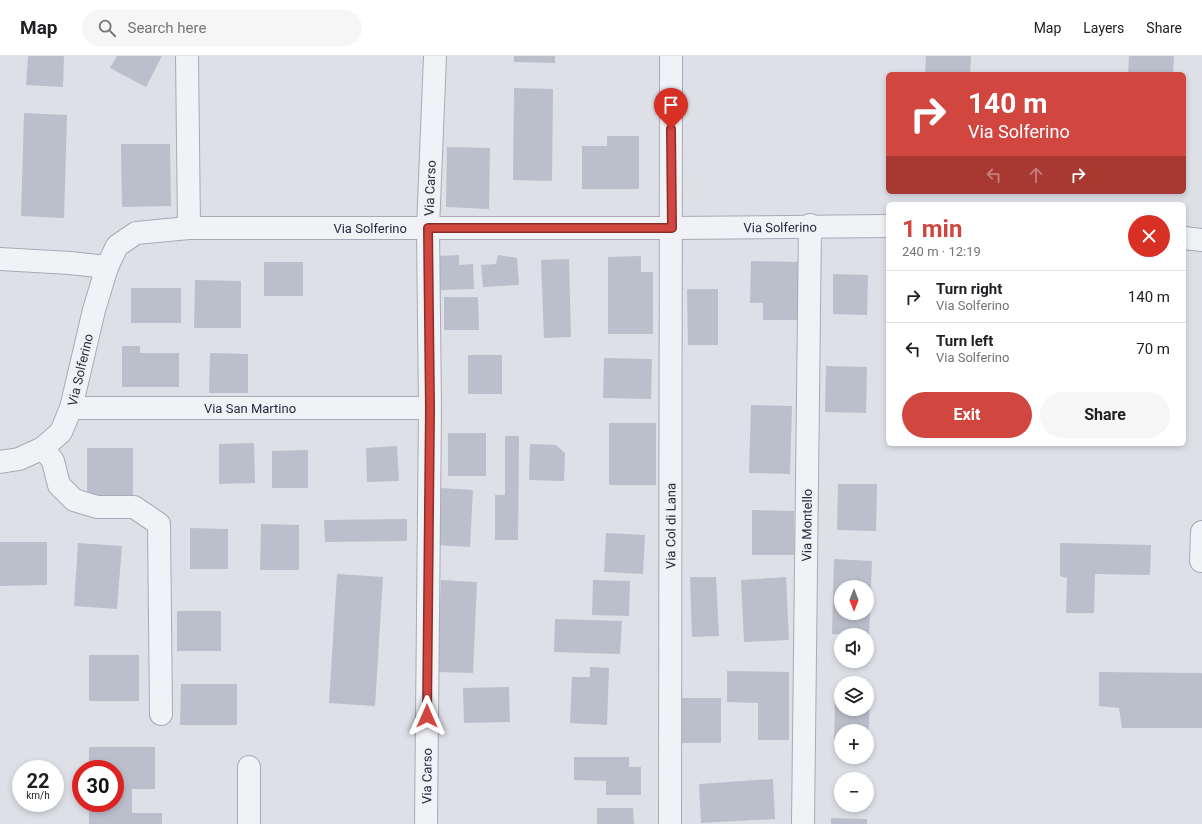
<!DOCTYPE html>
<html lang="en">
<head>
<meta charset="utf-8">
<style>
	:root { --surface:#fff; --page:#f6f6f6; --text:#202124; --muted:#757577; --line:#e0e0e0; --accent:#d1473f }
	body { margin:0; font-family:Roboto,sans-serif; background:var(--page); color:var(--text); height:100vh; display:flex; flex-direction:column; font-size:15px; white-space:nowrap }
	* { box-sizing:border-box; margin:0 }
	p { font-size:13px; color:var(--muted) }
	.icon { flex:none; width:22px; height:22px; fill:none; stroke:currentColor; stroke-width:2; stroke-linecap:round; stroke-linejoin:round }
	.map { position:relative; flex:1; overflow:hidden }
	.panel { position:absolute; left:886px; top:146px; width:300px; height:244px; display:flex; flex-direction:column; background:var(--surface); border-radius:6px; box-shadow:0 2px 6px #0003 }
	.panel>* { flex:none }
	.guide { position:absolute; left:886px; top:16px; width:300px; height:122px; border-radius:6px; box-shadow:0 2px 6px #0003; background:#d1473f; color:#fff; overflow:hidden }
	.needle { width:26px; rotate:180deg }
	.controls { position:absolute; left:834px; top:524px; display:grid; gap:8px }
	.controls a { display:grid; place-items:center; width:40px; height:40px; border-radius:50%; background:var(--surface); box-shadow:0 2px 6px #0003; font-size:20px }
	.speed { position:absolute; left:12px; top:704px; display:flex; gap:8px; font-size:20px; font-weight:700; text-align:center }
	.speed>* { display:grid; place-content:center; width:52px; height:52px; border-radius:50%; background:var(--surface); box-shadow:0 2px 6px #0003; line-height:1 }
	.speed small { font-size:10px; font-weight:400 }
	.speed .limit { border:6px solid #d22; background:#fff; color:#111 }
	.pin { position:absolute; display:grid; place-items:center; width:34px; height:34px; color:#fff; margin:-41px -17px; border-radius:50% 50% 50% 0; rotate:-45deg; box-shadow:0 0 4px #0007 }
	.pin .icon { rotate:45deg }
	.me { position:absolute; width:44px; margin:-22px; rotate:0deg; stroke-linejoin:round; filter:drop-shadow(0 0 3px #0008) }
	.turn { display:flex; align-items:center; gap:14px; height:84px; padding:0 16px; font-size:18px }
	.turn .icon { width:52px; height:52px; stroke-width:2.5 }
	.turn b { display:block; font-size:28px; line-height:34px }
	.lanes { display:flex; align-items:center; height:38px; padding:0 16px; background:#0003; justify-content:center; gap:20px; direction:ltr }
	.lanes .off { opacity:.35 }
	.round { display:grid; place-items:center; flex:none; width:42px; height:42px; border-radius:21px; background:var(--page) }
	.overview { display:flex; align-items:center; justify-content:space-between; height:68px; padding:0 16px }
	h1 { font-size:24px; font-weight:700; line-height:30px; color:var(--accent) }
	.primary-button { display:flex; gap:8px; margin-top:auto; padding:8px 16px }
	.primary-button a { flex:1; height:46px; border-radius:24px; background:var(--accent); color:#fff; font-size:16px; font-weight:700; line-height:46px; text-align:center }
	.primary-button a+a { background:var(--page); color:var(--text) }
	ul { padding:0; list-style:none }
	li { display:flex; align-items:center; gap:12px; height:52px; padding:0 16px; border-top:1px solid var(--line) }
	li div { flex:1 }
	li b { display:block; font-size:15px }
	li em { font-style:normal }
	header { display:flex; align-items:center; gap:24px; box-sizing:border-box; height:56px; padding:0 20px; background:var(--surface); border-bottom:1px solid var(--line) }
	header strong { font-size:19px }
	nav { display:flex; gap:22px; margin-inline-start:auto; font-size:14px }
	.search { width:280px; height:36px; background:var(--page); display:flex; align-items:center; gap:10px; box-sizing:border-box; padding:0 14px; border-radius:22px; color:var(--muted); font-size:15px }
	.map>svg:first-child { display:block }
</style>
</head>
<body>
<header>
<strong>Map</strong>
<div class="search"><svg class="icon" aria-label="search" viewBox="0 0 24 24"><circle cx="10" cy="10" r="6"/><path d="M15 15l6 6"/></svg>Search here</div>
<nav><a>Map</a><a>Layers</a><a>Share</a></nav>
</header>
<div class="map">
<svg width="1202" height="768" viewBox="0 0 1202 768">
	<rect width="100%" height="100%" fill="#dee0e8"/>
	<g fill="#bbbecb" fill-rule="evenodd">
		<path d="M28 0H64L63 31 26 29Z"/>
		<path d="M117 0H162L146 31 110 12Z"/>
		<path d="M514 0H555V7L514 6Z"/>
		<path d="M926 0H971L970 18H925Z"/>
		<path d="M1129 0H1174L1173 18H1128Z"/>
		<path d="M514 32 553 33 552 125 513 124Z"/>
		<path d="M24 57 67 59 64 162 21 160Z"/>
		<path d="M607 80H639V133H582V90H607Z"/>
		<path d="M121 88H170L171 150 122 151Z"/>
		<path d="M447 91 490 92 489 153 446 151Z"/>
		<path d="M459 199V209L473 208 474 233 438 234V200Z"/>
		<path d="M498 199 517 202 519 229 483 231 481 209 496 208Z"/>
		<path d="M641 200V216H653V278H608V201Z"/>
		<path d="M569 203 571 281 544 282 541 204Z"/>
		<path d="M751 205 801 206 799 264H763V247H750Z"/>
		<rect x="264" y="206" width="39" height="34"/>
		<path d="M833 218 868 219 867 259 833 258Z"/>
		<path d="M195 224 241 225V272H194Z"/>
		<rect x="131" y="232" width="50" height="35"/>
		<path d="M687 233H718V289H688Z"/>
		<path d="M444 241H478L479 274H444Z"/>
		<path d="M122 290H140V297H179V331H122Z"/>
		<path d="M210 297 248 298V337H209Z"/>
		<rect x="468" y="299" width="34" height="39"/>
		<path d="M604 302 652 303 651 343 603 342Z"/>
		<path d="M826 310 867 311 866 357 825 356Z"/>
		<path d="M751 349 792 350 790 418 749 417Z"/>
		<rect x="609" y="367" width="47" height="62"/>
		<rect x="448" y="377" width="38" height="43"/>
		<path d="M505 380H519L518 484H495V439H505Z"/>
		<path d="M254 387 255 427 219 428V388Z"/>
		<path d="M530 388 556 389 565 397 564 425 529 424Z"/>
		<path d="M397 390 399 425 367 426 366 392Z"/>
		<path d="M87 392H133V442L87 441Z"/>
		<path d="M308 394V432H272V395Z"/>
		<path d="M838 428H877L876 475 837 474Z"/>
		<path d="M440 432 473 434 470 491 437 489Z"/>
		<path d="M752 454 794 455V499H752Z"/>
		<path d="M407 463V485L325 486 324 464Z"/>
		<path d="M261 468 299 469V514H260Z"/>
		<path d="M190 472 228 473V513H190Z"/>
		<path d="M606 477 645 479 643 518 604 516Z"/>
		<path d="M0 486H47V529L0 530Z"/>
		<path d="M78 487 122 490 117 553 74 550Z"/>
		<path d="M1060 487 1151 489 1150 519 1095 518 1094 557H1066L1067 522 1060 520Z"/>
		<path d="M834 503 872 505 869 580 832 578ZM841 531H867V557H841Z"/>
		<path d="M337 518 383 521 375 650 329 647Z"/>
		<path d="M690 521H716L719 580 692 581Z"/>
		<path d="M786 521 789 584 744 586 741 524Z"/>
		<path d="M441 524 477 526 473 617 437 616Z"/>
		<path d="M593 524 630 525 629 560 592 559Z"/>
		<rect x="177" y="555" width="44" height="40"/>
		<path d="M555 563 622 565 620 598 554 596Z"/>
		<rect x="89" y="599" width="50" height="46"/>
		<path d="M590 611 609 612 607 669 570 667 572 621H590Z"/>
		<path d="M727 615 789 616V684H758V647L727 646Z"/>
		<path d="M1099 616 1202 617V672H1122L1119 652 1099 650Z"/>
		<path d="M181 628H237V669H180Z"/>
		<path d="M509 631 510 666 464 667 463 632Z"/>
		<path d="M835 638H841V653H867V638H870L868 693H867V675H841V693H834Z"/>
		<rect x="681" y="642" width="40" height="45"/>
		<path d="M89 691H155V733H132V757H162V768H89V747H115V713H89Z"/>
		<path d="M574 701H629V711H641V739H606V725L574 724Z"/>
		<path d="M773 723 775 763 701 767 699 728Z"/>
		<path d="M597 752H633L634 768H597Z"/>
		<path d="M831 762 867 763V768H831Z"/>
	</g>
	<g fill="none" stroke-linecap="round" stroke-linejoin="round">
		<defs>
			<g id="minor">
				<path d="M187 0 189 172"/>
				<path d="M1184 182 1202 184"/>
				<path d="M0 203 70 207 107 211"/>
				<path id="s1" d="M71 352H430"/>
				<path d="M43 392 53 405 59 429 74 444 97 451H134L159 468 161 658"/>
				<path id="s2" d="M0 406 19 403 43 392 61 376 71 352 94 254 107 211 117 190 136 177 189 172H672L888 170"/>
				<path d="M1201 505 1202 476"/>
				<path d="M249 768V711"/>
				<path id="s3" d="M426 768 430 352 428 172 435 0"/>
				<path id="s4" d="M670 768 671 0"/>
				<path id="s5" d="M803 768 810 169"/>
			</g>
		</defs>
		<use href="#minor" stroke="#a7aab5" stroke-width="24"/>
		<use href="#minor" stroke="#f1f2f6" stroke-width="22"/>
	</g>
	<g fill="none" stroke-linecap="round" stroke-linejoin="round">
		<defs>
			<path id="route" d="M427 660 430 352 428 172H672L671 73"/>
		</defs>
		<use href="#route" stroke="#882e29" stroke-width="10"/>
		<use href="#route" stroke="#d1473f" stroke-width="7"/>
	</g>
	<g text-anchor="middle" stroke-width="4" stroke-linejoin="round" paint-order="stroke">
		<g font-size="13" fill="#272b3f" stroke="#edeff6">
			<text dy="5" stroke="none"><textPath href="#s3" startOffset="636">Via Carso</textPath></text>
			<text dy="5" stroke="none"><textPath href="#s2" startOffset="932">Via Solferino</textPath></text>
			<text dy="5" stroke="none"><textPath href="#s2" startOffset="522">Via Solferino</textPath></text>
			<text dy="5" stroke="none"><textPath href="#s2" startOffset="135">Via Solferino</textPath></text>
			<text dy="5" stroke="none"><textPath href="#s1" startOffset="179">Via San Martino</textPath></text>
			<text dy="5" stroke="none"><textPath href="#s5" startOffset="299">Via Montello</textPath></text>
			<text dy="5" stroke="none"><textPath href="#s4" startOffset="298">Via Col di Lana</textPath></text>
			<text dy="5" stroke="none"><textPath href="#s3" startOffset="48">Via Carso</textPath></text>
		</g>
	</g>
</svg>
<div class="controls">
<a><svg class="needle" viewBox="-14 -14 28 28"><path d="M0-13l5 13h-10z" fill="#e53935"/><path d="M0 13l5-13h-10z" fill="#757577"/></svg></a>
<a><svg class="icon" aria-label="sound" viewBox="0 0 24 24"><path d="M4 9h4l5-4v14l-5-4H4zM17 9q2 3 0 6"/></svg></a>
<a><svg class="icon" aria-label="layers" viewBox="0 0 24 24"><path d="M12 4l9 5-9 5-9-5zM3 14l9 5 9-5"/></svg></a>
<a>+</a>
<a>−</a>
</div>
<div class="speed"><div>22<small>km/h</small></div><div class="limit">30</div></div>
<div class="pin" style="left:671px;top:73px;background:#d93025"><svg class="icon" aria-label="arrive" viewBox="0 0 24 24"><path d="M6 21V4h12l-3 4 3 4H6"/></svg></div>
<svg class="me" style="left:427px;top:660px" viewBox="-20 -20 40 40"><path d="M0-17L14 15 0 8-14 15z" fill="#d1473f" stroke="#fff" stroke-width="4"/></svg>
<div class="guide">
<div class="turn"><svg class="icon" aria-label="right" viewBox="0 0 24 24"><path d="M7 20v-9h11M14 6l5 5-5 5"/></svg><div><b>140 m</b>Via Solferino</div></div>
<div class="lanes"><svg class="icon off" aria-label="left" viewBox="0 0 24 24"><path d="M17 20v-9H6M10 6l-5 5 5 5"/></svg><svg class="icon off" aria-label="ahead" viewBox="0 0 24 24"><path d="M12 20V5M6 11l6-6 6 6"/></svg><svg class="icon" aria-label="right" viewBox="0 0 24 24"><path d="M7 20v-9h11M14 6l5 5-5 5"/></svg></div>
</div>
<section class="panel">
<div class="overview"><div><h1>1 min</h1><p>240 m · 12:19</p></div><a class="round" style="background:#d93025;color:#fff"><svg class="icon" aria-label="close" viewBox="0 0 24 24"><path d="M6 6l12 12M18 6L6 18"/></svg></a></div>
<ul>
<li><svg class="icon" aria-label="right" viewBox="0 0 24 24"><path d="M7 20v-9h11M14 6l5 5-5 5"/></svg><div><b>Turn right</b><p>Via Solferino</p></div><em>140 m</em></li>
<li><svg class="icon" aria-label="left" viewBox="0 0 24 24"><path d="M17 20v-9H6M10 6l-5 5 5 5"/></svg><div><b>Turn left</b><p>Via Solferino</p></div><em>70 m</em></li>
</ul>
<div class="primary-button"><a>Exit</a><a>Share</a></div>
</section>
</div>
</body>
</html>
